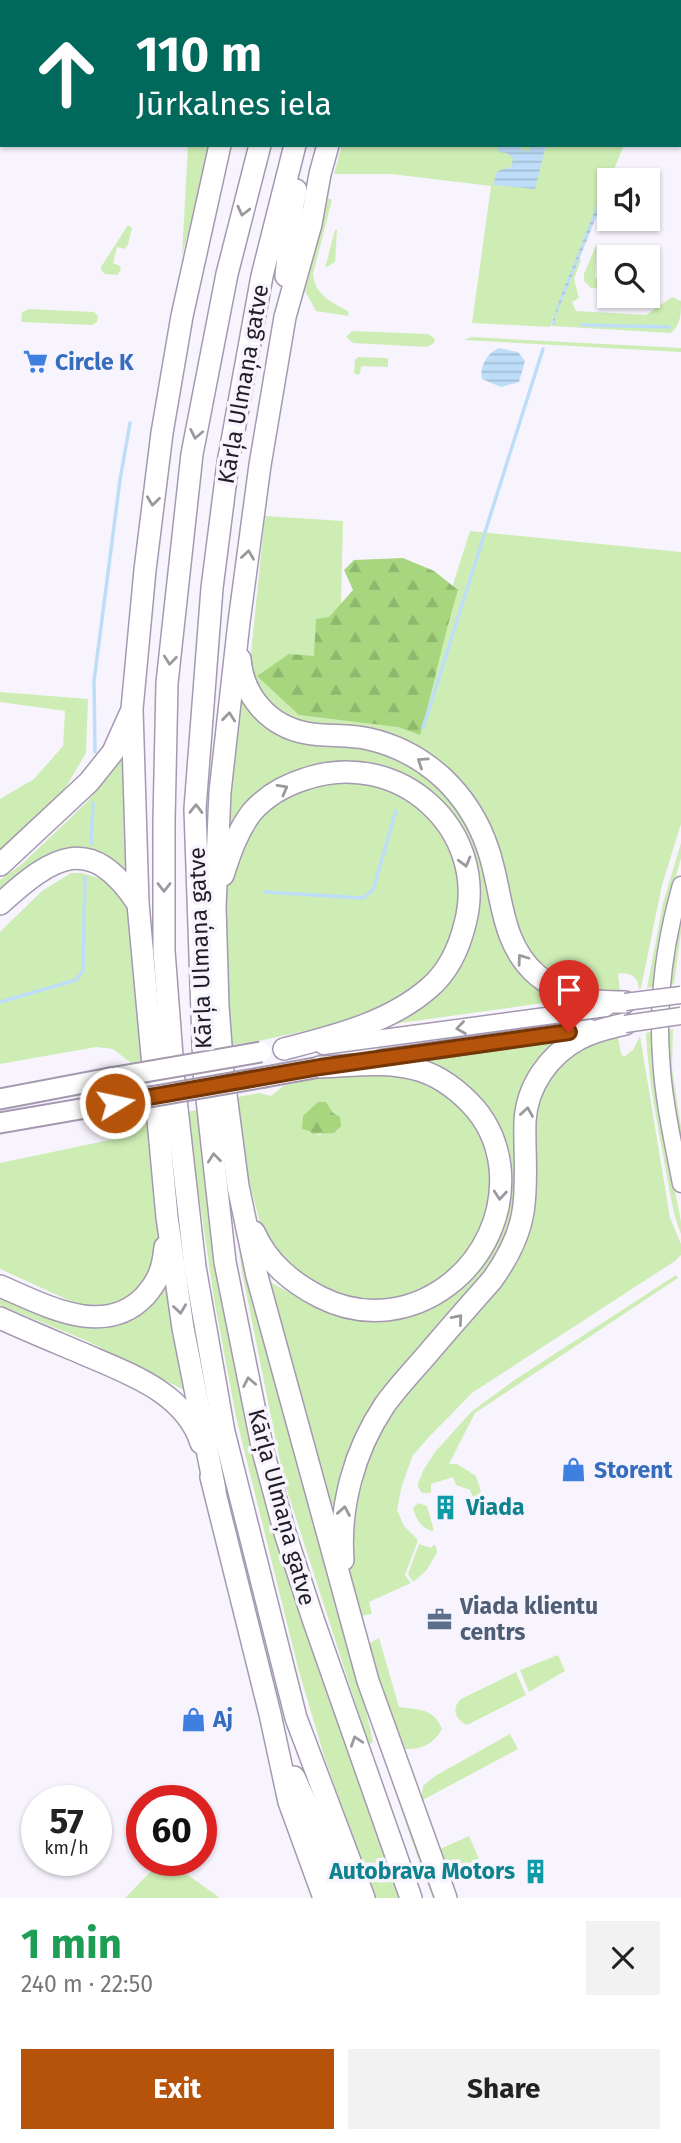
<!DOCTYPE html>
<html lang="en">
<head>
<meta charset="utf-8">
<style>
	:root { --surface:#fff; --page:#f2f2f2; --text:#222; --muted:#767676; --accent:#b45309 }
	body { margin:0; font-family:"Fira Sans",sans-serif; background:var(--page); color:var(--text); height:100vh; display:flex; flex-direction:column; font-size:26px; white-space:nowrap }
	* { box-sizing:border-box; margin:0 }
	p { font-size:23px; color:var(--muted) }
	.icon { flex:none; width:38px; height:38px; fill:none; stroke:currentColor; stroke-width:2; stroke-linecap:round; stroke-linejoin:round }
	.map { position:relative; height:1898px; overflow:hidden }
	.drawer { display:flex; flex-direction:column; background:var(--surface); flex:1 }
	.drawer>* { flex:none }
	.guide { position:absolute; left:0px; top:0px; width:682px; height:147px; box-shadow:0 2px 5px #0004; background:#00695c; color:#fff; overflow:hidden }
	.buttons { position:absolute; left:597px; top:168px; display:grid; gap:14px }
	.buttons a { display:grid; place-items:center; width:63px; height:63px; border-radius:0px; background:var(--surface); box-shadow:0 2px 5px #0004; font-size:35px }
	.speed { position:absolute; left:21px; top:1785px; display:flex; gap:14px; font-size:35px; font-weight:700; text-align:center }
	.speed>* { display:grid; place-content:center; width:91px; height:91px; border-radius:50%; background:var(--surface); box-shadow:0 2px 5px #0004; line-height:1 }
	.speed small { font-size:18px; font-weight:400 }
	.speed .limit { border:10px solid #d22; background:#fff; color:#111 }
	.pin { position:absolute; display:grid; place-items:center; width:60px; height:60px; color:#fff; margin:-72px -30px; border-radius:50% 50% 50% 0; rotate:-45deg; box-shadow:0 0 7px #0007 }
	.pin .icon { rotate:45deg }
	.me { position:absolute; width:77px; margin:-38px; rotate:80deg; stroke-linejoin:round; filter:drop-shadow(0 0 5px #0008) }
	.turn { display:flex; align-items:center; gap:24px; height:147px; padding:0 21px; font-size:32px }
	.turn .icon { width:91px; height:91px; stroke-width:2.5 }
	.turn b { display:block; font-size:49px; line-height:60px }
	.round { display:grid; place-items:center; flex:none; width:74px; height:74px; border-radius:0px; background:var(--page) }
	.headline { display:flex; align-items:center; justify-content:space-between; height:119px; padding:0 21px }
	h1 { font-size:42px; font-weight:700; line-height:52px; color:#1e9e55 }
	.primary-button { display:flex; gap:14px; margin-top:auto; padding:14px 21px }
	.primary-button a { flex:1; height:80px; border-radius:0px; background:var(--accent); color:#fff; font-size:28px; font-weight:700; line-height:80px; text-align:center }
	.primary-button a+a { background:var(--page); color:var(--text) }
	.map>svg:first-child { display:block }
</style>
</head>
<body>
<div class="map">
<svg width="681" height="1898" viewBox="0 0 681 1898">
	<defs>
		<pattern id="forest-firs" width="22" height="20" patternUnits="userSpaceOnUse" patternTransform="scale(1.75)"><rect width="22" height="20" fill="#a7d67e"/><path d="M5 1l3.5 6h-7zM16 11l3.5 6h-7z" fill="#8fb76d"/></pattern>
		<pattern id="water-rules" width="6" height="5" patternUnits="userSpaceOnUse" patternTransform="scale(1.75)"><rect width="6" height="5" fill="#beddf9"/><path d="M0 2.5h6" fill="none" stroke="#a3bdd5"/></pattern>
	</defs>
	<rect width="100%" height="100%" fill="#f8f4fe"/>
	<g fill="#ceedb5" fill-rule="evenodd">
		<path d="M188 145H212L182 256Z"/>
		<path d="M342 145H624L550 327 472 323 491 186 391 174H334Z"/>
		<path d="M328 198 332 200 313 274C315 295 331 302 348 311L349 316 316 311 305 291Z"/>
		<path d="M128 225 132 228 128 245 124 249 117 247 113 263 120 266 121 270 117 275 105 274 101 270V267Z"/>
		<path d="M335 230H337L335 262 325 268Z"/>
		<path d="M597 243 595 278 609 279V289L591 288 584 281V274Z"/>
		<path d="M579 259 581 260 574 279 579 298 572 302 576 311 646 315 672 297 681 301C681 314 681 326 670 333L551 326 556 324 555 318Z"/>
		<path d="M29 309 94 312 98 316 97 322 92 325 21 322 22 312Z"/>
		<path d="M352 331 428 334 435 339 434 343 427 347 353 343 346 337Z"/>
		<path d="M472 337 681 348V352L464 340Z"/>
		<path d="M358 357 386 358 388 359V367L361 366 360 374 357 375 354 373 355 360Z"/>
		<path d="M265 516 343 521 341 604 442 619 470 531 681 552V824L662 885 641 988 639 989C638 976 630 972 618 974L620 991H617V994L572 989 531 959 457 780 293 721 261 697 249 672Z"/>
		<path d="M0 692 88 699 86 753 60 797 0 853V799L34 779 63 746 65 711 0 702Z"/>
		<path d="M238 700 386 750 440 785 481 847 499 927 553 995 551 1002 393 1024 420 1008 443 988 456 973 469 946 475 927 452 815 331 764 227 835 228 803Z"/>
		<path d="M125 756 127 874 95 854 0 896V880L22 864 86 803Z"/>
		<path d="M326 782H362L410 799 437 825 455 863 459 896V914L441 964 407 994 351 1021 254 1042 230 1045C224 969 205 854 277 803 291 793 308 788 326 782Z"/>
		<path d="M681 843V858L659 937 653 987 647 988 663 903Z"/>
		<path d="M71 873H82L109 881 129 907 145 1060 131 1063 113 1049 96 1047 0 1064V932L42 891Z"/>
		<path d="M681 911V932L674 984 669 985Z"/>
		<path d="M673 1029 672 1068 681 1127V1143L670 1080 667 1030Z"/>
		<path d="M651 1032 659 1110 681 1222V1234C672 1212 670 1190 665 1166 657 1122 648 1078 646 1033Z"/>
		<path d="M640 1036 670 1218 681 1244V1255L675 1261 472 1393 430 1436 413 1455 402 1485 397 1510 404 1526 417 1539V1543L405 1575 411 1583 369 1602 372 1614 360 1616 353 1599 349 1563 357 1480 391 1410 500 1280 532 1114 548 1075 586 1043 618 1037 621 1054 624 1057 633 1050Z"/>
		<path d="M556 1042 544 1057 517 1209 495 1265 399 1376 338 1505H331L268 1281 322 1310 354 1318 377 1320 442 1301 467 1282 489 1256 497 1243 507 1213 509 1199 508 1159 423 1061Z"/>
		<path d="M361 1073 394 1074 424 1081 451 1098 475 1122 485 1146 492 1178 488 1216 462 1261 438 1282 418 1293 394 1300 356 1301 301 1278 269 1244 260 1223 246 1170 233 1098 259 1093 271 1096 283 1086 316 1078ZM326 1102 333 1113 321 1135 313 1134 309 1131Z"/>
		<path d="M198 1110 216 1245 249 1435 281 1554 316 1661 399 1898H375L324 1756 298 1668 236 1417 214 1299 187 1112Z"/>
		<path d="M152 1118 160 1213V1247L142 1290 116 1306 96 1308 79 1305 0 1269V1163L114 1139 131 1132 139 1121Z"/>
		<path d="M235 1216 359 1681 373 1741 371 1744 368 1742 284 1481 242 1272Z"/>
		<path d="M676 1275 678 1278 475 1413 449 1464H457L476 1476 487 1511 485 1513 476 1505 470 1490 456 1485 453 1477 431 1484V1493H422L418 1487V1483L424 1469 435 1452 471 1412 513 1381Z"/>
		<path d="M169 1284 186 1391 87 1341 0 1305V1295C43 1312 101 1347 144 1312 154 1304 161 1294 169 1284Z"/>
		<path d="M418 1503 427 1506 434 1531C422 1530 416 1519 413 1508Z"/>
		<path d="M419 1544 432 1548 433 1545 436 1546 437 1553 426 1571 413 1582 408 1574Z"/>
		<path d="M379 1638 399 1707C419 1710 434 1708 442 1729 434 1744 421 1750 405 1749L397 1737 368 1644Z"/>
		<path d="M558 1655 565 1671 529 1692 520 1670Z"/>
		<path d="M516 1672 526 1695 467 1725C455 1720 451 1708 461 1699Z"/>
		<path d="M510 1734 518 1749 421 1801 423 1786 435 1776Z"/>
		<path d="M385 1747 438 1898H433C414 1848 396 1800 385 1747Z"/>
		<path d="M469 1836 479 1859 450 1873 440 1849Z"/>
		<path d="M162 1860H167L220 1898H125Z"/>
	</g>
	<g fill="url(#forest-firs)">
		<path d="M403 558 434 571 458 590C443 638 434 687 420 735L398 727 299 715 257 676 289 654 314 656 316 619 329 617 353 590 344 570 354 560Z"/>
		<path d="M318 1102H326L333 1113 340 1117 341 1126 334 1133 313 1134 309 1131 302 1129 303 1116Z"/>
	</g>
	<g fill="url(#water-rules)">
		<path d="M497 145H521V150L529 151 532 145H546L535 189 494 185C496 168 497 172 511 167L513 159 507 153 499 152Z"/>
		<path d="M611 176 600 208 555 318 556 324 551 326 559 301 608 177Z"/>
		<path d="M499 348 518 352 525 361 519 382 501 387 482 379C479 367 487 353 499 348Z"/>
	</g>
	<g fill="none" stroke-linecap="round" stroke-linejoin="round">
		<g stroke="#beddf9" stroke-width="3.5">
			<path d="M229 2V0"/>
			<path d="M582 325 669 327"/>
			<path d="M423 728 543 349"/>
			<path d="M95 752 94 681 120 480 130 423"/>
			<path d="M91 844 93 803"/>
			<path d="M265 892 363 898 373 890 396 811"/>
			<path d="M0 1002 76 980 83 971 85 877"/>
		</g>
		<defs>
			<g id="tertiary">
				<path d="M681 885C665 941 657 998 661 1056 663 1099 673 1142 681 1184"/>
				<path d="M323 1046 606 1008"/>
				<path d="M381 1058 591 1028"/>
			</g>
			<g id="primary">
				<path d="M265 1077 320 1067"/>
				<path d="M0 1099 110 1078"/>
				<path d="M0 1123 115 1103"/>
			</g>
			<g id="trunk">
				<path d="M258 2 259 0"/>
				<path d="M290 2V0"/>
				<path d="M333 2V0"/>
				<path d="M368 2 369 0"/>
				<path d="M260 145 227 274 192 454 167 683 164 821V951L174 1082 195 1267 224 1432 296 1718 364 1898"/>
				<path d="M295 145 262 276 228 463 212 588 195 809 204 1072 225 1262 263 1451 285 1533 313 1619 411 1898"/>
				<path d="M328 145 320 174 311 224 285 317 260 465 239 622 220 792 215 907 218 1006 223 1072 238 1186 257 1276 368 1681 446 1898"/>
				<path d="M286 276 293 205 296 190"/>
				<path d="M240 659C243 696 269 726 306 733 326 737 348 734 369 739 396 745 422 759 443 778 463 797 479 822 488 849 503 892 499 942 537 975 549 985 562 994 578 998 593 1002 609 1002 625 1002"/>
				<path d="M0 865 89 782 113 752 130 714"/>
				<path d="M223 875C230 853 238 830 252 812 266 796 286 785 305 779 398 747 490 829 465 924 459 948 448 972 429 988 389 1023 334 1036 284 1049"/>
				<path d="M0 904C54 855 90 832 138 904"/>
				<path d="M254 1232C268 1263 291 1282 320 1297 410 1343 510 1264 500 1167 497 1142 487 1120 469 1102 454 1087 436 1074 415 1069 385 1061 351 1066 320 1067"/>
				<path d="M0 1286C45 1305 104 1339 145 1296 159 1280 163 1268 165 1247"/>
				<path d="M0 1318C26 1330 53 1341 79 1352 124 1372 185 1391 201 1443"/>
				<path d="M211 1477 270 1714 289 1802 324 1898"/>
				<path d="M215 1490 183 1328 167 1217 138 904 132 709 145 570 162 433 182 316 220 145"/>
				<path d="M343 1560C339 1507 354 1451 384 1406 396 1389 411 1373 425 1357 447 1331 470 1305 492 1280 507 1259 519 1237 523 1212 528 1182 524 1151 525 1121 527 1086 549 1055 579 1039 593 1031 609 1028 625 1024"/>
				<path d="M294 1777 323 1840 345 1898"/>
			</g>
		</defs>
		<use href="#tertiary" stroke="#a499b1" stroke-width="19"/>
		<use href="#primary" stroke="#a499b1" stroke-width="23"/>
		<use href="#trunk" stroke="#a499b1" stroke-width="24"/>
		<use href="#tertiary" stroke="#fff" stroke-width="16"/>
		<use href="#primary" stroke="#fff" stroke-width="19"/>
		<use href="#trunk" stroke="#fff" stroke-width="21"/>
		<defs>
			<g id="tertiary-bridge">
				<path d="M625 1002 681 995"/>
				<path d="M625 1024 681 1016"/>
			</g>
			<g id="primary-bridge">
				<path d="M110 1078 261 1052"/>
				<path d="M115 1103 265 1077"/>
			</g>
		</defs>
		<use href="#tertiary-bridge" stroke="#a499b1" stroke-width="19" stroke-linecap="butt"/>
		<use href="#primary-bridge" stroke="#a499b1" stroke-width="23" stroke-linecap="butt"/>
		<use href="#tertiary-bridge" stroke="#fff" stroke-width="16"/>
		<use href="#primary-bridge" stroke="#fff" stroke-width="19"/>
	</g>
	<defs><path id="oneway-chevron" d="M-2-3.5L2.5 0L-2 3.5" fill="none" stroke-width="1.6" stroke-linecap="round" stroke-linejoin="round" transform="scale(1.75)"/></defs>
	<g stroke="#9b999d">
		<use href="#oneway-chevron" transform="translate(243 211) rotate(104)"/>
		<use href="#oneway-chevron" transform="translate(196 434) rotate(101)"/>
		<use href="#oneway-chevron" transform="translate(153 501) rotate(97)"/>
		<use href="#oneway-chevron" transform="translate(248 555) rotate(-82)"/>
		<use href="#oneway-chevron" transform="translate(170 660) rotate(96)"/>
		<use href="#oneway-chevron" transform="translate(229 717) rotate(-84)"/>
		<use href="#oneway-chevron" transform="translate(422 762) rotate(-146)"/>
		<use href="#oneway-chevron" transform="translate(283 789) rotate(-29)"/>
		<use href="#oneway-chevron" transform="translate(196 809) rotate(-89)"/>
		<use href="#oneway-chevron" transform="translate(465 862) rotate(75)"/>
		<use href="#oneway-chevron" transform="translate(164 887) rotate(90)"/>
		<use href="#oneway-chevron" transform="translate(522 959) rotate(-126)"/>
		<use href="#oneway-chevron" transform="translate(461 1028) rotate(172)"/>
		<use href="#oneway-chevron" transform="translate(527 1112) rotate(-81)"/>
		<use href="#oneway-chevron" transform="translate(214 1158) rotate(-96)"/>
		<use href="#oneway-chevron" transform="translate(500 1195) rotate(95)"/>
		<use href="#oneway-chevron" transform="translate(180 1309) rotate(82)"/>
		<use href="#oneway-chevron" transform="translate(458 1319) rotate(-49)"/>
		<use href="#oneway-chevron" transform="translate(249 1382) rotate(-101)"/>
		<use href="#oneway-chevron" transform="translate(344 1511) rotate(-80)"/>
		<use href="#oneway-chevron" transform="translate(356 1741) rotate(-109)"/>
	</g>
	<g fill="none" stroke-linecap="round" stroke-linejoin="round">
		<defs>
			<path id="route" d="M115 1103 320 1067 569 1032"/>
		</defs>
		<use href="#route" stroke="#753606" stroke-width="18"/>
		<use href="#route" stroke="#b45309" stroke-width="12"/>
	</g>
	<defs>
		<symbol id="supermarket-bare" viewBox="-9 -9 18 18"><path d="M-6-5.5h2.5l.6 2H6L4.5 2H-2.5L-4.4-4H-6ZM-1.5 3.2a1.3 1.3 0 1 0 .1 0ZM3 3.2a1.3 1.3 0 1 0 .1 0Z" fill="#3f7fe0" stroke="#f8f4fe" stroke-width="2.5" paint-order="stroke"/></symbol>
		<symbol id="shop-bare" viewBox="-9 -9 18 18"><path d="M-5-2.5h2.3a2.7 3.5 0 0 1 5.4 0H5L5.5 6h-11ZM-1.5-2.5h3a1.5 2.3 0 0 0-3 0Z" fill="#3f7fe0" stroke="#f8f4fe" stroke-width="2.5" paint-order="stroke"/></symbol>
		<symbol id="building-bare" viewBox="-9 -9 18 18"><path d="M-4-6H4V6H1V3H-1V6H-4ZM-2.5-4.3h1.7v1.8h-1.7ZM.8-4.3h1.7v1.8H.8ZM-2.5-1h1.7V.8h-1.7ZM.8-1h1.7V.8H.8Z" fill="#0f9aa8" stroke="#f8f4fe" stroke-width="2.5" paint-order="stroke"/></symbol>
		<symbol id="office-bare" viewBox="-9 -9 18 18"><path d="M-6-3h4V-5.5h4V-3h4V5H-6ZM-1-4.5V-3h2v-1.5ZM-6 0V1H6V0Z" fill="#5c6f8a" stroke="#f8f4fe" stroke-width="2.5" paint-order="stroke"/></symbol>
	</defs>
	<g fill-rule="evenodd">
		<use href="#supermarket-bare" x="18" y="344" width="35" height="35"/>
		<use href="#shop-bare" x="556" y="1452" width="35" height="35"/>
		<use href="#building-bare" x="428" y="1490" width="35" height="35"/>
		<use href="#office-bare" x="422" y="1602" width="35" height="35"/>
		<use href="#shop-bare" x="176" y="1702" width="35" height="35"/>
		<use href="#building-bare" x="518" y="1854" width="35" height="35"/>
	</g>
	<g text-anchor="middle" stroke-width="7" stroke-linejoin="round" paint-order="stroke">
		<g font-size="23" font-weight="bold" fill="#366cbe" stroke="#f8f4fe" text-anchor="start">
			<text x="55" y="370">Circle K</text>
			<text x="594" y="1478">Storent</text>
			<text x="213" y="1727">Aj</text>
		</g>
		<g font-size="23" fill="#211d26" stroke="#f8f4fe">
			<text transform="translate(243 384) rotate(-80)" y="8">Kārļa Ulmaņa gatve</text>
			<text transform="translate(200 948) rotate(-92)" y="8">Kārļa Ulmaņa gatve</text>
			<text transform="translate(282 1507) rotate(75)" y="8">Kārļa Ulmaņa gatve</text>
		</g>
		<g font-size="23" font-weight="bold" fill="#0d838f" stroke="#f8f4fe" text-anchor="start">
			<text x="466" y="1515">Viada</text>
			<text x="515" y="1879" text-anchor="end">Autobrava Motors</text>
		</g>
		<g font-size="23" font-weight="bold" fill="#4e5e75" stroke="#f8f4fe" text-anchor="start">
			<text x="460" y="1614">Viada klientu<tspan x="460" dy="26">centrs</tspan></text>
		</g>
	</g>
</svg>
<div class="buttons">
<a><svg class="icon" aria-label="sound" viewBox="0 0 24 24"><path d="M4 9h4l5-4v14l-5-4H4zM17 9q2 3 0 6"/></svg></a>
<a><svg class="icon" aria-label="search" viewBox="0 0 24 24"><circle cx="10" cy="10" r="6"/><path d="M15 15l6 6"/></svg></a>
</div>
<div class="speed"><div>57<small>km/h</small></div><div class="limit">60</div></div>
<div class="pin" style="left:569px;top:1032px;background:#d93025"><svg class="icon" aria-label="arrive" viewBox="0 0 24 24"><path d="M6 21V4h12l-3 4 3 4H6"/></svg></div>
<svg class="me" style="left:115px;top:1103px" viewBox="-20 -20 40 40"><circle r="17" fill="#b45309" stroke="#fff" stroke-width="3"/><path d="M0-11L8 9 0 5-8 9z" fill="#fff"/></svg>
<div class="guide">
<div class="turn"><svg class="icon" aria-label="ahead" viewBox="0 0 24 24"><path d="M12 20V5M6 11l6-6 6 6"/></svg><div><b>110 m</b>Jūrkalnes iela</div></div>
</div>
</div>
<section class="drawer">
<div class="headline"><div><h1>1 min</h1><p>240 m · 22:50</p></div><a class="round"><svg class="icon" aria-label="close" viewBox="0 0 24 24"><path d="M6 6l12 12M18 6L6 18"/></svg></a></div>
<div class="primary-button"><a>Exit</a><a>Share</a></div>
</section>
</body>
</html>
